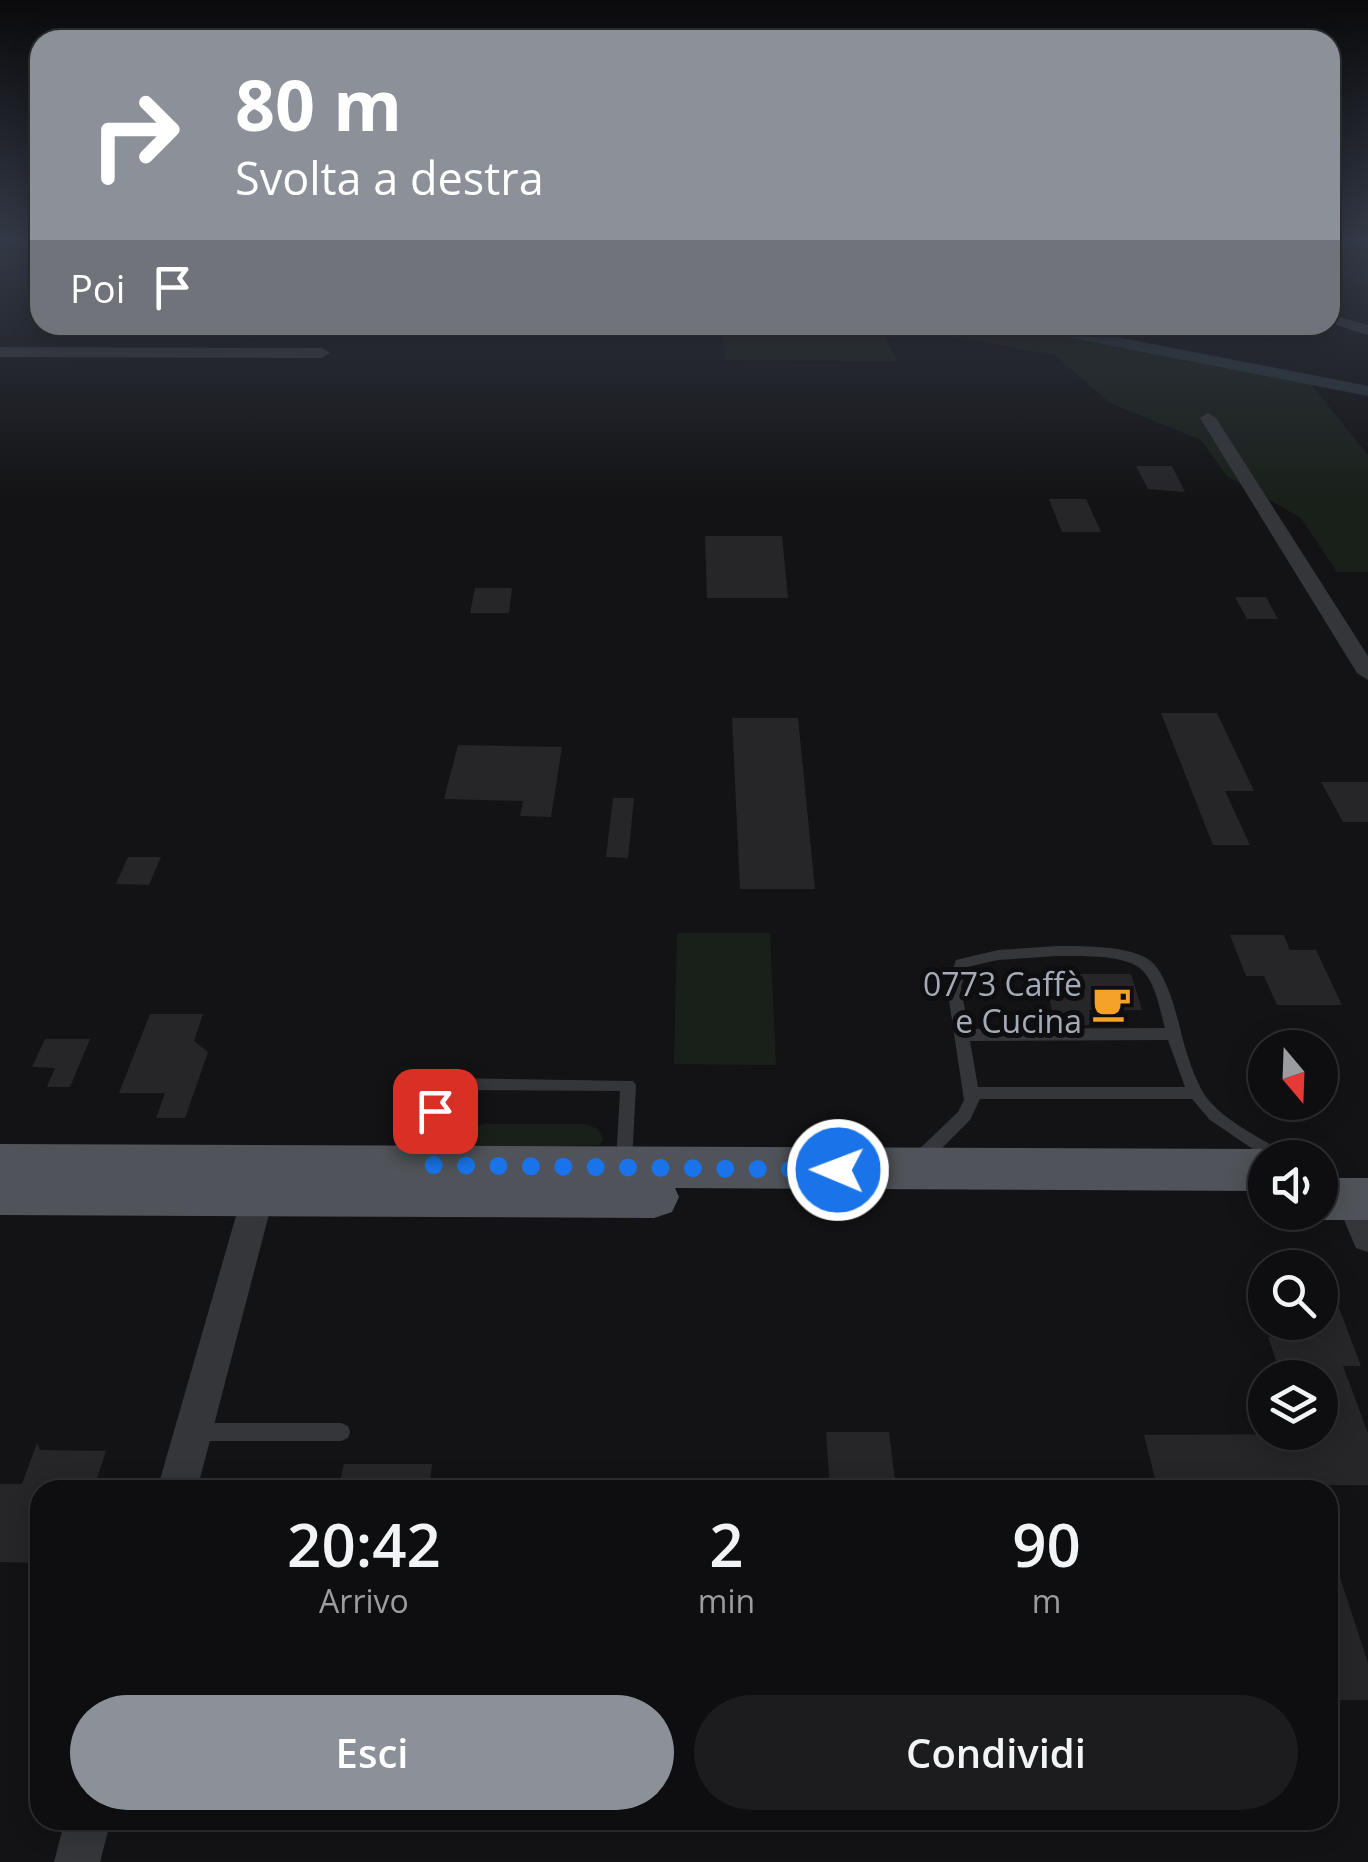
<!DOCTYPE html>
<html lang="it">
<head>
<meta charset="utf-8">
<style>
	:root { --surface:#0e0e10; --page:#1c1c1e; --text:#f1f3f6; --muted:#9b9c9f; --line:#2e2e30; --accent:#8c9099 }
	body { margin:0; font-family:"Open Sans",sans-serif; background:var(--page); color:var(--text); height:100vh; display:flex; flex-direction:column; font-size:38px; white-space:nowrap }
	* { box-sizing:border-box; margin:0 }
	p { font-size:32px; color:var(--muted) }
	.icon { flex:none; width:55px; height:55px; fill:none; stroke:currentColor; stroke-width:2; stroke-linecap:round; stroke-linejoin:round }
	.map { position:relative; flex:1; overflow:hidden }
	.side { position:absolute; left:30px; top:1480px; width:1308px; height:350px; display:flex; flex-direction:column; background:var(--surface); border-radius:30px; box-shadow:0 5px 25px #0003,0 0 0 2px var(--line) }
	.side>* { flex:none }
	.hud { position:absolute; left:30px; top:30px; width:1310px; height:305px; border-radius:30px; box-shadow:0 5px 25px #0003,0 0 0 2px var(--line); background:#8c9099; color:#fff; overflow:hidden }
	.needle { width:65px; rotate:161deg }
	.controls { position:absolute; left:1248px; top:1030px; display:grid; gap:20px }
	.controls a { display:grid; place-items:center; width:90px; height:90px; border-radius:50%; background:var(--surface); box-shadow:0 5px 25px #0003,0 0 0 2px var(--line); font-size:50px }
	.pin { position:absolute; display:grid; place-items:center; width:85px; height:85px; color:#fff; margin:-42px; border-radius:20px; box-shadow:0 5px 15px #0006 }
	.me { position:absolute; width:110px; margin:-55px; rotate:271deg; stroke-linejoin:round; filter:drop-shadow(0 0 8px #0008) }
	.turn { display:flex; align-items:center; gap:35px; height:210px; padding:0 40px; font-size:45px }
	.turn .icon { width:130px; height:130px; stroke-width:2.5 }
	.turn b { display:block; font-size:70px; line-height:85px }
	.then { display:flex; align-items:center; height:95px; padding:0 40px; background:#0003; gap:20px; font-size:38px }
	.eta { display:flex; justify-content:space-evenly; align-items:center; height:170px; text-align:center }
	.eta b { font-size:60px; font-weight:600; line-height:70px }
	.button { display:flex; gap:20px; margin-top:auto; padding:20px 40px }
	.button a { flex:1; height:115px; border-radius:60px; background:var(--accent); color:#fff; font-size:40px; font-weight:600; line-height:115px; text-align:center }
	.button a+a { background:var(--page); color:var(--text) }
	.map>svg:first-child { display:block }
</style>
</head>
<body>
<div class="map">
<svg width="1368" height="1862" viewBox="0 0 1368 1862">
	<rect width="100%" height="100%" fill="#131315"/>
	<g fill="#19201a">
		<path d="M1330 240 1368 252V286L1330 272Z"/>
		<path d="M639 325H879L897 361 725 360 721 330H632Z"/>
		<path d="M883 325H1001L1309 382 1368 455V572H1337L1301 518 1227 476 1201 440 1110 403 1055 355Z"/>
		<path d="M677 933H770L776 1065 674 1064Z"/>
		<path d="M484 1124H585L598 1129 603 1139 600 1145 473 1148 457 1141 464 1129Z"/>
	</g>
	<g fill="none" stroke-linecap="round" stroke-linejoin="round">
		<path fill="#293339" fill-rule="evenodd" d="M1023 325H1056L1368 386V396L1031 330Z"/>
	</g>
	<g fill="#262629">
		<path d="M1136 466H1172L1185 492 1148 489Z"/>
		<path d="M1049 499H1086L1101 532H1062Z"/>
		<path d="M705 536H782L788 598H707Z"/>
		<path d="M475 588H512L509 613H470Z"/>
		<path d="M1235 597H1266L1278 619H1247Z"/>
		<path d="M1161 713H1217L1254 791H1225L1250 845H1213Z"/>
		<path d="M732 718H798L815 889H740Z"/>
		<path d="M458 745 562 747 551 817 520 816 523 801 444 799Z"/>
		<path d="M1321 782H1368V822H1343Z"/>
		<path d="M613 798H634L628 858 606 857Z"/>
		<path d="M128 857H161L149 885 116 884Z"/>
		<path d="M1230 935H1284L1290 950H1316L1342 1005H1277L1264 976H1246Z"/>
		<path d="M1079 974H1131L1142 1010H1089L1093 1025H1056L1046 986 1082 987Z"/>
		<path d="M150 1014H203L194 1041 208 1052 185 1118H156L165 1093H119Z"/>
		<path d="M45 1039H90L70 1087H47L55 1068 32 1067Z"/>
		<path d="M1322 1263 1361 1366H1343L1368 1433V1485H1310L1311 1490H1158L1144 1435 1320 1434V1366H1278L1268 1337H1280L1275 1322H1320Z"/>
		<path d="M826 1432H889L896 1490H830Z"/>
		<path d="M37 1443 40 1450 106 1451 93 1490H40V1563L0 1562V1484H22Z"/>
		<path d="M344 1464H432L429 1490H338Z"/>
		<path d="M1332 1553 1368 1663V1700H1328V1554Z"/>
	</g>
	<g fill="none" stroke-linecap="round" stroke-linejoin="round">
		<g fill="#34363a" fill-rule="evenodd">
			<path d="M1057 946C1082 946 1137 945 1154 964 1170 982 1178 1021 1184 1044 1189 1060 1195 1079 1204 1094 1223 1121 1258 1136 1285 1153L1287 1158H1266L1210 1120 1192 1099H980L970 1120 926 1164 920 1166 914 1164 912 1159 914 1154 958 1112 964 1100 947 987 956 960 998 950ZM1057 956C1079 956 1126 954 1142 970 1156 983 1160 1011 1165 1028L968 1029 961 987 967 967 998 960ZM1168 1040 1185 1087H978L970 1041Z"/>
			<path d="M440 1078 633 1081 636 1085 632 1163 630 1168 624 1170 618 1168 616 1163 620 1091 447 1090 433 1165 431 1170 425 1172 419 1170 417 1165 432 1084 435 1080Z"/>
			<path d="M193 1423H341L348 1426 350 1432 348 1438 341 1441H193L186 1438 184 1432 186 1426Z"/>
		</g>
		<g fill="#34363a" fill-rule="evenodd">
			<path d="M1330 314 1368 325V335L1330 323Z"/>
			<path d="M0 347 322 348 330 353 322 358 0 357Z"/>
			<path d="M1208 413 1216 418 1368 656V680L1357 673 1200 418Z"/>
			<path d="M258 1181 270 1185 274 1195 197 1490H157L242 1195 246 1185Z"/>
			<path d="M1352 1185 1364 1189 1368 1198V1252L1356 1248 1335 1199 1340 1189Z"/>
			<path d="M65 1820H111L100 1862H54Z"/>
		</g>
		<g fill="#505359" fill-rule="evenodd">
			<path d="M0 1144 1265 1149 1284 1158H1265V1191L675 1188 679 1197 672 1212 654 1218 0 1215Z"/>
			<path d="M1320 1178H1368V1220H1320L1302 1214 1320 1212Z"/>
		</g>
	</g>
	<linearGradient id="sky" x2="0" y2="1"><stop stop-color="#0a0a0c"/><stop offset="0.48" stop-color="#333946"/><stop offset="1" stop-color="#333946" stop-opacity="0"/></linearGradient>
	<rect width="1368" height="501" fill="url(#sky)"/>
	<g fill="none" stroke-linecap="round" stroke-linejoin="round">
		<path stroke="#1a73e8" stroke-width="18" stroke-dasharray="0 32.4" d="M435 1111 424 1165 838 1170"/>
	</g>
	<defs>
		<symbol id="cafe-bare" viewBox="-9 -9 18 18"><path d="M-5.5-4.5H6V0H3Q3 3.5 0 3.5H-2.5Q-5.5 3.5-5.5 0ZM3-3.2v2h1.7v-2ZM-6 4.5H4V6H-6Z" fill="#f5a22b" stroke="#0e0e10" stroke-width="2.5" paint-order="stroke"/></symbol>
	</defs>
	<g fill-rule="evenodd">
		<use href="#cafe-bare" x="1084" y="976" width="55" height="55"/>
	</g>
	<g text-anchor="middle" stroke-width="10" stroke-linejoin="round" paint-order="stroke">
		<g font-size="32" fill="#a5abb6" stroke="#0e0e10" text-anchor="end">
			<text x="1082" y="996">0773 Caffè<tspan x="1082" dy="37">e Cucina</tspan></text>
		</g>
	</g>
</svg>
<div class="controls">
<a><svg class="needle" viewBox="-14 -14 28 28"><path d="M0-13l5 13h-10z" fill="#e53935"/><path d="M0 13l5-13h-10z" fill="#9b9c9f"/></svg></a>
<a><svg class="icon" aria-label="sound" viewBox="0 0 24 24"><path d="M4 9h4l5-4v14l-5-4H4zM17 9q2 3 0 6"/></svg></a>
<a><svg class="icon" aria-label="search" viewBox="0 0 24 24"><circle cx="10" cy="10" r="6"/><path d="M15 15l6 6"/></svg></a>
<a><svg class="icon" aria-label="layers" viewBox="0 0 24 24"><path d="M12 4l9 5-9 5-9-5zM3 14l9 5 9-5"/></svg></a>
</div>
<div class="pin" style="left:435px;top:1111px;background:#d93025"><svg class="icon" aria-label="arrive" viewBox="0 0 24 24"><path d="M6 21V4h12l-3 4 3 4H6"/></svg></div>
<svg class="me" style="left:838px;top:1170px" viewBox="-20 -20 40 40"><circle r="17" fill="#1a73e8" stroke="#fff" stroke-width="3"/><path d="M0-11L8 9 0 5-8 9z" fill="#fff"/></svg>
<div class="hud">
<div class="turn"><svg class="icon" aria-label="right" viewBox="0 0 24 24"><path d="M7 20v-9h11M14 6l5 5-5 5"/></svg><div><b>80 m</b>Svolta a destra</div></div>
<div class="then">Poi<svg class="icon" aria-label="arrive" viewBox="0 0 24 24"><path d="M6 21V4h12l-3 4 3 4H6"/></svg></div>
</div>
<section class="side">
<div class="eta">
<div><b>20:42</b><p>Arrivo</p></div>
<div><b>2</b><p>min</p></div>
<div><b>90</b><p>m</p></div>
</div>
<div class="button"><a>Esci</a><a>Condividi</a></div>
</section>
</div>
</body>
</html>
